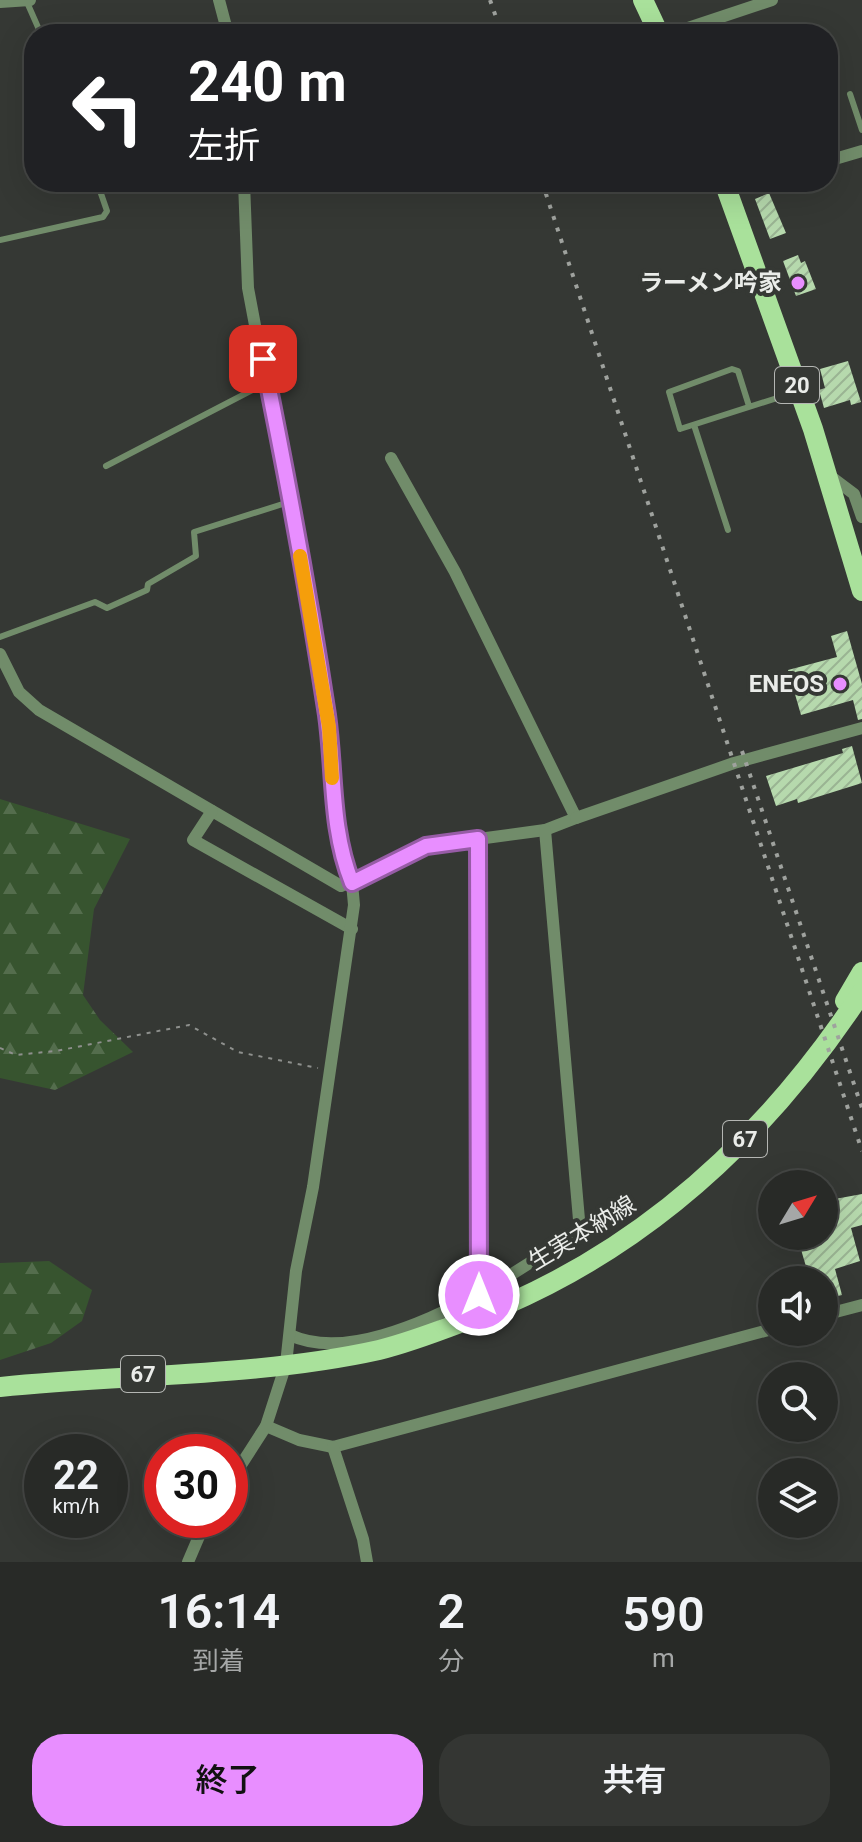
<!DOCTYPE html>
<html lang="ja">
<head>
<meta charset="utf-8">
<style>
	:root { --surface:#282a27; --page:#343633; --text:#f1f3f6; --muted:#a5a7a7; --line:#444644; --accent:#e88eff }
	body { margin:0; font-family:Roboto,"Noto Sans JP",sans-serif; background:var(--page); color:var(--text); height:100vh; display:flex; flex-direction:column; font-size:30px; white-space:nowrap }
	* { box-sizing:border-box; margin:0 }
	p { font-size:26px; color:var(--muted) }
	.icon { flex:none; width:44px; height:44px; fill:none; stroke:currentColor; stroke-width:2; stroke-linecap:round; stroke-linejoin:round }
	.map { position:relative; height:1562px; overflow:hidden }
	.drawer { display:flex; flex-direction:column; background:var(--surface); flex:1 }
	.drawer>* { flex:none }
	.guide { position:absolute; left:24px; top:24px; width:814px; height:168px; border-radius:32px; box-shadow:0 8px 32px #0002,0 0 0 2px var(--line); background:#202124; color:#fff; overflow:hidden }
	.needle { width:52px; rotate:52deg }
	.buttons { position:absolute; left:758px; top:1170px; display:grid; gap:16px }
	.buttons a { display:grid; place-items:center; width:80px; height:80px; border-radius:50%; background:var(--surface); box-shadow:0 8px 32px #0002,0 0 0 2px var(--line); font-size:40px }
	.speed { position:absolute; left:24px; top:1434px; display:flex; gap:16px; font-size:40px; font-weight:700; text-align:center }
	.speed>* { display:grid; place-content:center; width:104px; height:104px; border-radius:50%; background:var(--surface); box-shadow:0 8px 32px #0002,0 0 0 2px var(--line); line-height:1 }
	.speed small { font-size:20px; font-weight:400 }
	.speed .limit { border:12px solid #d22; background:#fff; color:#111 }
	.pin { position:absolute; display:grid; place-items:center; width:68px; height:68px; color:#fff; margin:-34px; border-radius:16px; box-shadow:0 4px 12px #0006 }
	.me { position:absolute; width:88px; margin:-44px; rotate:0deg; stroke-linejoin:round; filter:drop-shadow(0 0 6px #0008) }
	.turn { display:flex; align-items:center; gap:28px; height:168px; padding:0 32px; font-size:36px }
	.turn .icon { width:104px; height:104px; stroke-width:2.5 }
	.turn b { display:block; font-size:56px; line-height:68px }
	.eta { display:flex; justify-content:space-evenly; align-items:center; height:136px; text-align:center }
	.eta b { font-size:48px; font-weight:600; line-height:56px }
	.cta { display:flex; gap:16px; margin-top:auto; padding:16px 32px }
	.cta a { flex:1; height:92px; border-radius:32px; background:var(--accent); color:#111; font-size:32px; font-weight:600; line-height:92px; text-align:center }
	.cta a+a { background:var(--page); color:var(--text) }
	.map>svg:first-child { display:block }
</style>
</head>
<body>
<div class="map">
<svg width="862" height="1562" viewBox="0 0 862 1562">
	<defs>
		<pattern id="forest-firs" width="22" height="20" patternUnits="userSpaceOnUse" patternTransform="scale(2)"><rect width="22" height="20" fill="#37542f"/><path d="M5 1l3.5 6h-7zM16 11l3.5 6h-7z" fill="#546d4d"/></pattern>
		<pattern id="building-hatch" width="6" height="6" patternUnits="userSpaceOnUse" patternTransform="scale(2)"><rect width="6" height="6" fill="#b6d9ad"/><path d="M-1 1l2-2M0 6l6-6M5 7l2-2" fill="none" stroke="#9ab493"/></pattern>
	</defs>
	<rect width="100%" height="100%" fill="#353834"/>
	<g fill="url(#forest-firs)">
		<path d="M0 799 130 839 94 909 83 995 100 1020 133 1052 55 1090 0 1078Z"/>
		<path d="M49 1261 92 1290 82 1321 51 1343 0 1360V1263Z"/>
	</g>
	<g fill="url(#building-hatch)">
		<path d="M769 193 786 233 770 239 755 199Z"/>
		<path d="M798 255 801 263 805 261 816 289 796 296 783 261Z"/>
		<path d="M848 361 861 402 851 405 850 400 824 408 819 390 825 388 820 369Z"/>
		<path d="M847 631 862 684V719L858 720 853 700 801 715 788 670 837 657 831 636Z"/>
		<path d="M852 746 862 783 798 803 797 799 776 806 766 776 843 753 842 749Z"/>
		<path d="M862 1194V1225L851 1228 860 1261 835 1269 842 1295 824 1300V1280H810L797 1236H824V1201Z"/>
	</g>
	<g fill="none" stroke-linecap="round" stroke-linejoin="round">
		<path stroke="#8e908d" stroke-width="2" stroke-dasharray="4 6" stroke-linecap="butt" d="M0 1048 16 1055 56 1051 189 1025 238 1052 318 1068"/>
		<g stroke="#718c6a" stroke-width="6">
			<path d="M26 0 41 34"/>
			<path d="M850 94 862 130"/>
			<path d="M582 187 596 182"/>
			<path d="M0 240 103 217 107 211 97 182"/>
			<path d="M749 406 738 371 732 369 669 392 680 429 796 392"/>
			<path d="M694 425 728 530"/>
			<path d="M106 466 264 384"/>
			<path d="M0 637 95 602 107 608 147 590 148 584 196 556 194 532 289 502"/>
		</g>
		<g stroke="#718c6a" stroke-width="12">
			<path d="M219 0 228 34"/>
			<path d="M0 2 30 0"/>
			<path d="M670 34 772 0"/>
			<path d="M828 161 862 151"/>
			<path d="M727 191 759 182"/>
			<path d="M826 473 854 494 862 517"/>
			<path d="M0 654 19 692 39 710 341 886 426 846 545 830 576 818 455 572 391 458"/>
			<path d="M212 811 193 840 352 929"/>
			<path d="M576 818 734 763 862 728"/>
			<path d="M479 1295 580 1231 545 830"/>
			<path d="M824 1315 862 1305"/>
			<path d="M290 1335C346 1361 427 1320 479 1295L478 839"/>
			<path d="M266 1426 299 1440 333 1447 772 1329"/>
			<path d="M333 1447 363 1539 367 1562"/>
			<path d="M230 1482 266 1426 286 1364 296 1271 313 1187 354 905 352 883 339 850 329 727 318 660 248 288 244 182"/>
			<path d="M188 1562 206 1520"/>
		</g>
		<g stroke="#a9e19b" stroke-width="20">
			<path d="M643 0 659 34"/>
			<path d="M724 182 813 429 862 591"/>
			<path d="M845 1001 862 972"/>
			<path d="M0 1387C124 1374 257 1377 379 1350 412 1342 444 1329 476 1317 640 1254 766 1138 862 992"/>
		</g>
		<g stroke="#9fa29e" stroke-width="4" stroke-dasharray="4 8" stroke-linecap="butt">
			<path d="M490 0 502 34"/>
			<path d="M542 182 862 1151"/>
			<path d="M742 751 862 1108"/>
		</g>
	</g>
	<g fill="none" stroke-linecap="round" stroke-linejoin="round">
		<defs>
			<path id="route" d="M263 359C287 477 309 596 327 715 335 772 330 828 352 883L426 846 478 839 479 1295"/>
		</defs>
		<use href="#route" stroke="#975ca6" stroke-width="20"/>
		<use href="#route" stroke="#e88eff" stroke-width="14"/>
		<path stroke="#f59e0b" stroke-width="14" d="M300 556 329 727 332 778"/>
	</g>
	<g fill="#e88eff" stroke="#353834" stroke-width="3">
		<circle cx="798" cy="283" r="8"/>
		<circle cx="840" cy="684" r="8"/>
	</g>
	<g text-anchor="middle" stroke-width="8" stroke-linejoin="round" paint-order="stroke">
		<g fill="#353834" stroke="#b4b6b3" stroke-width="2">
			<rect x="775" y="367" width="44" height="36" rx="6"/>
			<rect x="723" y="1121" width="44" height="36" rx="6"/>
			<rect x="121" y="1356" width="44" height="36" rx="6"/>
		</g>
		<g font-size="22" font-weight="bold" fill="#eaece9">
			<text x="797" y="393">20</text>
			<text x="745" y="1147">67</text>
			<text x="143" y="1382">67</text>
		</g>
		<g font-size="24" font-weight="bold" fill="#eaece9" stroke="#353834" text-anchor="end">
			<text x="782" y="291">ラーメン吟家</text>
			<text x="824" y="692">ENEOS</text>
		</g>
		<g font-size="24" fill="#eaece9" stroke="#353834">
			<text transform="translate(582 1233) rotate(-31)" y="8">生実本納線</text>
		</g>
	</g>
</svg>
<div class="buttons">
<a><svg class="needle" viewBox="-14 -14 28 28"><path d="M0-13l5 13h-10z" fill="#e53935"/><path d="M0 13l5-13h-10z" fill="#a5a7a7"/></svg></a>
<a><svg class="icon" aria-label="sound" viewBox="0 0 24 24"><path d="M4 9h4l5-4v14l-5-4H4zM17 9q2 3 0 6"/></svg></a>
<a><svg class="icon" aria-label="search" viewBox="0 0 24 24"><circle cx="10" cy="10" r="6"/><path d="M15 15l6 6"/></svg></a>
<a><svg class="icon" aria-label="layers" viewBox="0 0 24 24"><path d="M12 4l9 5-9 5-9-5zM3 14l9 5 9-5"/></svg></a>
</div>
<div class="speed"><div>22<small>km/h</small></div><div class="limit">30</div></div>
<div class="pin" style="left:263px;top:359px;background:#d93025"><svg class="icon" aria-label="arrive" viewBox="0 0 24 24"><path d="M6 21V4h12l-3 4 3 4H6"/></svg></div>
<svg class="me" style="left:479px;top:1295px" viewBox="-20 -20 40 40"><circle r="17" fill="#e88eff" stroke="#fff" stroke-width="3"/><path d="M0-11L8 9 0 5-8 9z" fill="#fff"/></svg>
<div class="guide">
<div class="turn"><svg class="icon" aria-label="left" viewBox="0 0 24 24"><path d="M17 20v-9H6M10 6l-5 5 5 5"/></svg><div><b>240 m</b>左折</div></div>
</div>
</div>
<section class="drawer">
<div class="eta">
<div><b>16:14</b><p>到着</p></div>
<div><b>2</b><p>分</p></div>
<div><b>590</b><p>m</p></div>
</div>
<div class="cta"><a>終了</a><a>共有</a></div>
</section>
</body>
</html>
